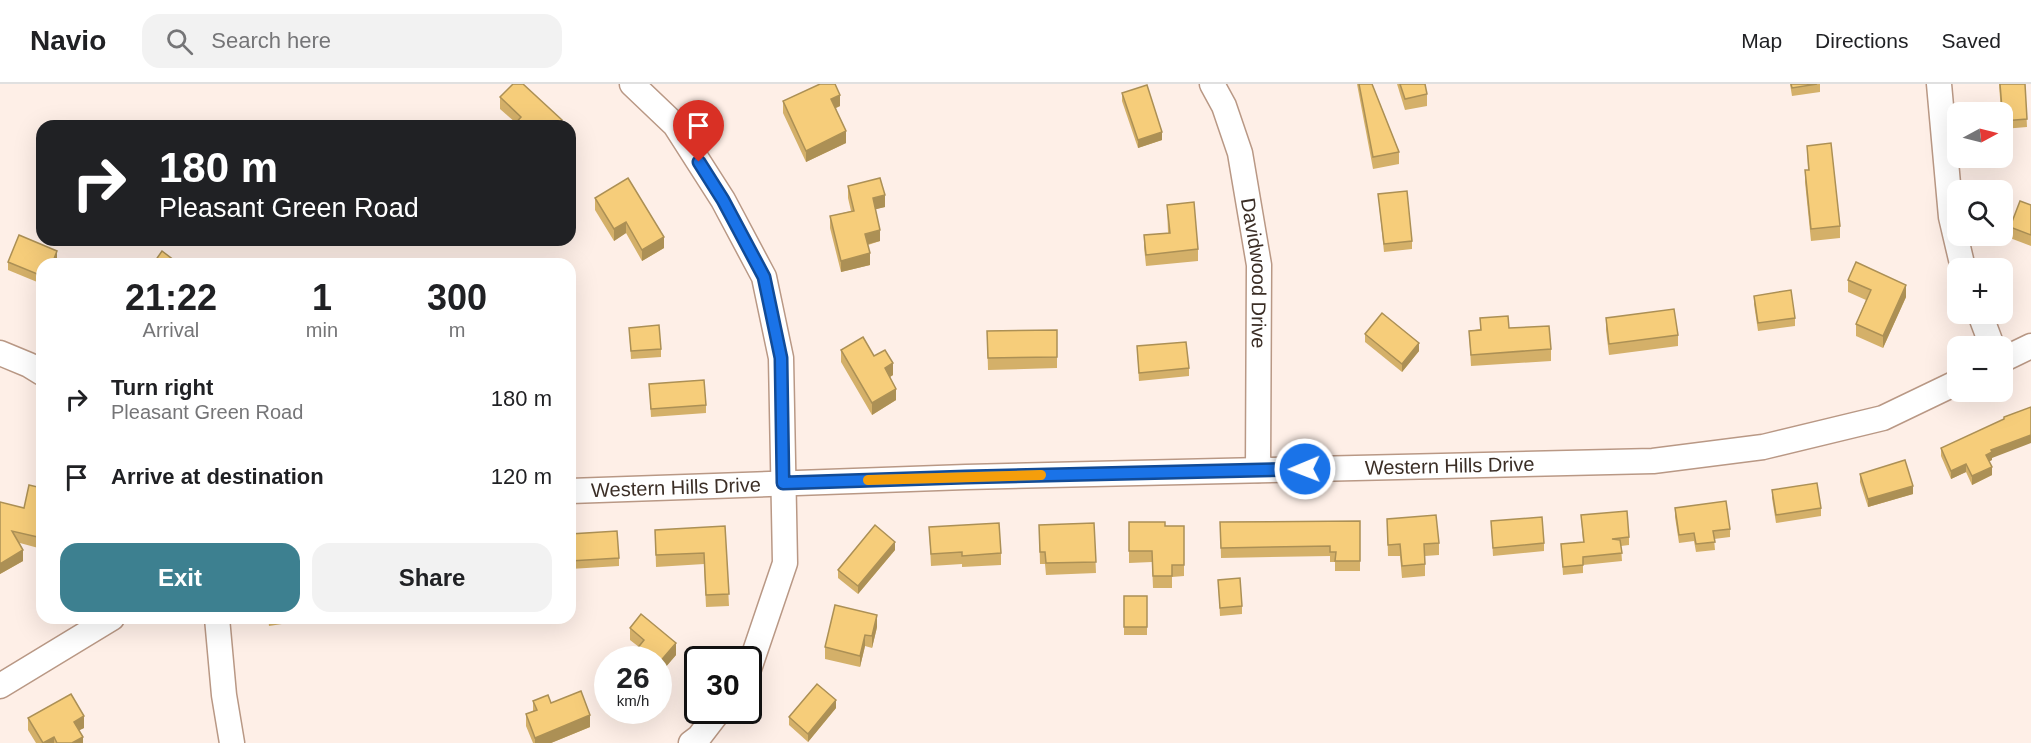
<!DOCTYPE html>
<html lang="en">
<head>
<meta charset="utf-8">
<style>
	:root { --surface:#fff; --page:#f2f2f2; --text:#202124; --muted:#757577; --line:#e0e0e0; --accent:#3d8090 }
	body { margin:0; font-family:Arial,sans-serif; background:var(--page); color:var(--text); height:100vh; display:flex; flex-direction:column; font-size:22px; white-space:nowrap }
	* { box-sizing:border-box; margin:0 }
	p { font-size:20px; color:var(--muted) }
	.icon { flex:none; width:33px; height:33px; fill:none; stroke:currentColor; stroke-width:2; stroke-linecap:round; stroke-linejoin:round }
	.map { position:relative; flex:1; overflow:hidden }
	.panel { position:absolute; left:36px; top:174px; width:540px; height:366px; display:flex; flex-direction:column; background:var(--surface); border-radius:18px; box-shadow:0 6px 24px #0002 }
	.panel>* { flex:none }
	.banner { position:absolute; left:36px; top:36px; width:540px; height:126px; border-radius:18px; box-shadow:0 6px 24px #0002; background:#202124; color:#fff; overflow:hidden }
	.needle { width:39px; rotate:83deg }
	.buttons { position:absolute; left:1947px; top:18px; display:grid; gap:12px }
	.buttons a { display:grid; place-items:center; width:66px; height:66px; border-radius:12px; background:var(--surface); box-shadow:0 6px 24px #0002; font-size:30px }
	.speed { position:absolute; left:594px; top:562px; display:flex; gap:12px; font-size:30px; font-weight:700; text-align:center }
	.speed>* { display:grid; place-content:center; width:78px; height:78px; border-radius:50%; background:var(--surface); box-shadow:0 6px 24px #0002; line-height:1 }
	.speed small { font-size:15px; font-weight:400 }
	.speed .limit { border:3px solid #111; border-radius:9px; background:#fff; color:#111 }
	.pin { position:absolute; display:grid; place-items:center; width:51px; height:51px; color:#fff; margin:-62px -26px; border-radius:50% 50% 50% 0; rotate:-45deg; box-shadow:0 0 6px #0007 }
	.pin .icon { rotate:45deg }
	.me { position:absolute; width:66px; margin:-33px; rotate:269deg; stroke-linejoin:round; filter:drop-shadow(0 0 4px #0008) }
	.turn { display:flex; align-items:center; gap:21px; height:126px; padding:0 24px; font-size:27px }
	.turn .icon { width:78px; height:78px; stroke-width:2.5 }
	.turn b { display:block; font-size:42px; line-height:51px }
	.eta { display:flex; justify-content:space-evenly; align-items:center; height:102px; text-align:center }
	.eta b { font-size:36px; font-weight:700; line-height:42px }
	.primary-button { display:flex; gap:12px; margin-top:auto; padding:12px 24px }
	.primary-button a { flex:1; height:69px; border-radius:18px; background:var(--accent); color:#fff; font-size:24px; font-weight:700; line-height:69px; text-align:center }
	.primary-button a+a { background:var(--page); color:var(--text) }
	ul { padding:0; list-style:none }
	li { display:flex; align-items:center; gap:18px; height:78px; padding:0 24px }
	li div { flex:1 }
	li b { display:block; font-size:22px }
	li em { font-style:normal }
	header { display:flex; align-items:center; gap:36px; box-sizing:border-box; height:84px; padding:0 30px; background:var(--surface); border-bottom:2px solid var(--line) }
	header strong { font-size:28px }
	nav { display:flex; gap:33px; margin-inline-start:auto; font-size:21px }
	.search { width:420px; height:54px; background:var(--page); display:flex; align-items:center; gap:15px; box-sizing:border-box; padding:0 21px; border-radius:18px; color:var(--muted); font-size:22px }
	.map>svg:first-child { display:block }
</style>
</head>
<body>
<header>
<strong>Navio</strong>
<div class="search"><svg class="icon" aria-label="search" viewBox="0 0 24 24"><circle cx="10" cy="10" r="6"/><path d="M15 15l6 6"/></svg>Search here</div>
<nav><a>Map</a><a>Directions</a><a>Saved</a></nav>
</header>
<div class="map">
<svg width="2031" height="659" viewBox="0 0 2031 659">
	<rect width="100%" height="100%" fill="#feefe7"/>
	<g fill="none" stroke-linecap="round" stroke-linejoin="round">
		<defs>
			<g id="minor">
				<path d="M632 0 675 41 723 116 764 193 781 274 785 479 748 588"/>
				<path id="s1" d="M1212 0 1224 22 1240 69 1259 181 1258 386"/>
				<path d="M1939 0 1951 133 1963 184"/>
				<path d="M1980 230 1992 262"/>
				<path d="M0 269 29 281 42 289"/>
				<path d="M2002 276 2031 262"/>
				<path id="s2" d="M570 407 966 393 1653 377 1763 363 1883 334 1958 298"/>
				<path d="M217 534 224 611 232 659"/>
				<path d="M0 602 112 534"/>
				<path d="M691 659 699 653 719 627"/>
			</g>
		</defs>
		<use href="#minor" stroke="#b99885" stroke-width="27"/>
		<use href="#minor" stroke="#fff" stroke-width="24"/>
	</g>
	<g fill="#d4b069">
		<path d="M1357 0H1372L1399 68V80L1373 85Z"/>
		<path d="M1397 0H1425L1427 10V22L1405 26Z"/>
		<path d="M1790 0H1820V8L1792 12Z"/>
		<path d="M1999 0H2025L2027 43 2003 45 2002 28H2001Z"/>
		<path d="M1122 9 1162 56 1138 64 1122 17Z"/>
		<path d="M500 13 562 42 516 39 500 25Z"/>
		<path d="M783 17 840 22 836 24 846 59 806 78 783 29Z"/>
		<path d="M1807 62 1840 142V154L1811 157 1805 98V86H1808Z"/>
		<path d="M848 102 885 123 875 125 880 157 868 161 870 181 841 188 830 144V132L851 127 848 114Z"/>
		<path d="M1378 110 1412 157V165L1384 168Z"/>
		<path d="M595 114 664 164 642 177 626 149 614 157 595 126Z"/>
		<path d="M1167 121 1198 165V177L1146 182 1144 163V151L1168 149Z"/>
		<path d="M2031 121V162L2010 154V143Z"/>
		<path d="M57 175 55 180H42V200L8 186V178Z"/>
		<path d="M1848 196 1906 213 1883 264 1856 252V240L1866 216 1848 208Z"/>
		<path d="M1754 212 1795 234V242L1758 247 1754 220Z"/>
		<path d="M1480 234 1509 244 1551 265V277L1471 282 1469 247 1480 245Z"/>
		<path d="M1606 234 1678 251V262L1609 271 1606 246Z"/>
		<path d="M629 244 661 265V273L631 275Z"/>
		<path d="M1057 246V284L988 286 987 247Z"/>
		<path d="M1365 250 1419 267 1402 288 1365 258Z"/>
		<path d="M1137 262 1189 284V292L1139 297Z"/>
		<path d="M841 266 874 272 893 291 890 293 896 316 872 331 841 278Z"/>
		<path d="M649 300 706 321V329L651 333Z"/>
		<path d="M2031 323 1992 374V376L1989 377 1992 391 1972 401 1966 388 1951 395 1941 372V364L2004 336V333Z"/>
		<path d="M1860 390 1913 410 1868 423 1860 398Z"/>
		<path d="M42 404V465L20 459 23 477 0 490V418L24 424Z"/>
		<path d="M1772 406 1821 424V432L1776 439 1772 414Z"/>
		<path d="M1675 424 1730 445V453L1714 455 1715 466 1696 468 1694 457 1679 459 1675 433Z"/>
		<path d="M1581 431 1629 453V461L1621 462 1622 477 1583 481V489L1563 491 1561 460 1583 458Z"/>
		<path d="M1387 435 1439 459V471L1425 472V492L1402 494 1400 472H1388Z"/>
		<path d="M1360 437V487H1335V478H1330V472L1221 474 1220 438Z"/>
		<path d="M1491 437 1544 459V467L1493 472Z"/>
		<path d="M1129 438 1165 442H1184V492L1172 493V504H1153L1152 478 1129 479Z"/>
		<path d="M1094 439 1096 489 1046 491 1045 480H1040L1039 441Z"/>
		<path d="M725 442 729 522 706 523 704 480 656 483 655 446Z"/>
		<path d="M929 443 1001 469V481L962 483V480L931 482Z"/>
		<path d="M570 450 619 474V482L570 485Z"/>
		<path d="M895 466 858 510 838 494V486Z"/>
		<path d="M1218 496 1242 522V530L1220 532Z"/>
		<rect x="1124" y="512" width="23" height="39"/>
		<path d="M268 534H314V535L269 542Z"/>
		<path d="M877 543 872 564 865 562 860 583 825 575V563Z"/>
		<path d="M630 544 676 571 658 592V576L639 563 630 556Z"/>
		<path d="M533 617 551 619 590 643 551 659H533L526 642V630L533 627Z"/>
		<path d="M836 624 808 658 789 641V633Z"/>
		<path d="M28 634 84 644 79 646 83 659H36L28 646Z"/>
	</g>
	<g fill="#ac9055">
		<path d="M840 11V22L831 26V15Z"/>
		<path d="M562 36V42H556Z"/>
		<path d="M846 47V59L806 78V67Z"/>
		<path d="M1162 48V56L1138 64V56Z"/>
		<path d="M885 111V123L873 126V114Z"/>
		<path d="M626 138V149L614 157V145Z"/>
		<path d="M880 146V157L865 161V150Z"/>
		<path d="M664 153V164L642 177V166Z"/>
		<path d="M57 167V175L55 180H52Z"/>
		<path d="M870 169V181L841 188V177Z"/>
		<path d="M1906 201V213L1883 264V252Z"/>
		<path d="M1419 259V267L1402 288V280Z"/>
		<path d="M893 279V291L885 296V284Z"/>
		<path d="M896 305V316L872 331V319Z"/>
		<path d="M2031 351V359L1992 374V376L1986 379V371L1991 366Z"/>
		<path d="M1966 380V388L1951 395V387Z"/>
		<path d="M1992 383V391L1972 401V392Z"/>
		<path d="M1913 402V410L1868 423V415Z"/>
		<path d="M895 458V466L858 510V502Z"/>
		<path d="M23 466V477L0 490V480Z"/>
		<path d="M877 531V543L872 564V552Z"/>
		<path d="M865 551V562L860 583V572Z"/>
		<path d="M676 559V571L658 592V580Z"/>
		<path d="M836 616V624L808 658V650Z"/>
		<path d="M590 631V643L551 659H535V654Z"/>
		<path d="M84 632V644L74 649V638Z"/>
		<path d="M54 653V659H44Z"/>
		<path d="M83 653V659H72Z"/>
	</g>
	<g fill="#f6cd7a" stroke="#ac9055" stroke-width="1.5">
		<path d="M513 0H523L562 36 556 42H513L521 33 500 13Z"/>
		<path d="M820 0H835L840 11 831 15 846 47 806 67 783 17Z"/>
		<path d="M1359 0H1372L1399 68 1373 73Z"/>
		<path d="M1400 0H1425L1427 10 1405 15Z"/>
		<path d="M1791 0H1817L1792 4Z"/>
		<path d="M2000 0H2025L2027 35 2003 37Z"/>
		<path d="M1147 1 1162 48 1138 56 1122 9Z"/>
		<path d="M1831 59 1840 142 1811 145 1805 86H1809L1807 62Z"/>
		<path d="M628 94 664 153 642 166 626 138 614 145 595 114Z"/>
		<path d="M880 94 885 111 873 114 880 146 865 150 870 169 841 177 830 132 854 127 848 102Z"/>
		<path d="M1407 107 1412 157 1384 160 1378 110Z"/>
		<path d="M2020 117 2031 121V151L2010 143Z"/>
		<path d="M1194 118 1198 165 1146 171 1144 151 1170 149 1167 121Z"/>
		<path d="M19 151 57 167 52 180H42V192L8 178Z"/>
		<path d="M162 167 179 180H153Z"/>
		<path d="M1856 178 1906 201 1883 252 1856 240 1871 206 1848 196Z"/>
		<path d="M1791 206 1795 234 1758 239 1754 212Z"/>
		<path d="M1674 225 1678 251 1609 260 1606 234Z"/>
		<path d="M1382 229 1419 259 1402 280 1365 250Z"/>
		<path d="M1508 232 1509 244 1549 242 1551 265 1471 271 1469 247 1481 246 1480 234Z"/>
		<path d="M659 241 661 265 631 267 629 244Z"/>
		<path d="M1057 246V273L988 274 987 247Z"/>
		<path d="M863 253 874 272 885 266 893 279 885 284 896 305 872 319 841 266Z"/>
		<path d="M1186 258 1189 284 1139 289 1137 262Z"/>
		<path d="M704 296 706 321 651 325 649 300Z"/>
		<path d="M2031 323V351L1991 366 1992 368 1986 371 1992 383 1972 392 1966 380 1951 387 1941 364 2004 335V333Z"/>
		<path d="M1905 376 1913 402 1868 415 1860 390Z"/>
		<path d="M1817 399 1821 424 1776 431 1772 406Z"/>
		<path d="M29 401 42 404V454L12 447 23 466 0 480V418L24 424Z"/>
		<path d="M1726 417 1730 445 1713 447 1715 458 1696 460 1694 449 1679 451 1675 424Z"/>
		<path d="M1627 427 1629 453 1612 455 1620 456 1622 469 1583 473V481L1563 483 1561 460 1584 458 1581 431Z"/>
		<path d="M1436 431 1439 459 1424 460 1425 480 1402 482 1400 460 1388 461 1387 435Z"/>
		<path d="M1542 433 1544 459 1493 464 1491 437Z"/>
		<path d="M1360 437V477H1335L1336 468H1330V462L1221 464 1220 438Z"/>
		<path d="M1129 438H1165V442H1184V481H1172V492H1153L1152 467H1129Z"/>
		<path d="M999 439 1001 469 962 472V468L931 470 929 443Z"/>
		<path d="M1094 439 1096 478 1046 479 1045 468H1040L1039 441Z"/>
		<path d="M875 441 895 458 858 502 838 486Z"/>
		<path d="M725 442 729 510 706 511 704 469 656 471 655 446Z"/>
		<path d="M617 447 619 474 570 477V450Z"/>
		<path d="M1240 494 1242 522 1220 524 1218 496Z"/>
		<rect x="1124" y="512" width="23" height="31"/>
		<path d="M835 521 877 531 872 552 865 551 860 572 825 563Z"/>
		<path d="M641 530 676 559 658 580V576H628L644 556 630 544Z"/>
		<path d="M817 600 836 616 808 650 789 633Z"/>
		<path d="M581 607 590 631 535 654 526 630 537 626 533 617 548 611 551 619Z"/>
		<path d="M71 610 84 632 74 638 83 653 72 659H57L54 653 43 659 28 634Z"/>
	</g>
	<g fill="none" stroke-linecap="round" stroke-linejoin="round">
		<defs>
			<path id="route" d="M699 78 723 116 764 193 781 274 783 399 966 393 1305 385"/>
		</defs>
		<use href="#route" stroke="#114b97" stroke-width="15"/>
		<use href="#route" stroke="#1a73e8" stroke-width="10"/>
		<path stroke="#f59e0b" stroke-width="10" d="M868 396 1041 391"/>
	</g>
	<g text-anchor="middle" stroke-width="4.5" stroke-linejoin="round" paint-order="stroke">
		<g font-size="20" fill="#3b2e26" stroke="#fff">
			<text dy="7" stroke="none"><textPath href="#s1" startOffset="196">Davidwood Drive</textPath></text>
			<text dy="7" stroke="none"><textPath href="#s2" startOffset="880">Western Hills Drive</textPath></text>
			<text dy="7" stroke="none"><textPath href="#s2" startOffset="106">Western Hills Drive</textPath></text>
		</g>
	</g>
</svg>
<div class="buttons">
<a><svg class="needle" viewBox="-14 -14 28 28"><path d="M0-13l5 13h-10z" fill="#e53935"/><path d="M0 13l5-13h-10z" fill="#757577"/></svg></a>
<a><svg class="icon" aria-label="search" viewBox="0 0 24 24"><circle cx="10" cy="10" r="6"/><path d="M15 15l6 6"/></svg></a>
<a>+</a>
<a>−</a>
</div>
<div class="speed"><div>26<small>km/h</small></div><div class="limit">30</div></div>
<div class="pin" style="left:699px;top:78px;background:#d93025"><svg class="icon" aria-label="arrive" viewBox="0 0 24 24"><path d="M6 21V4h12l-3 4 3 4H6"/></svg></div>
<svg class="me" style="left:1305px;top:385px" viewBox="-20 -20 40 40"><circle r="17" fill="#1a73e8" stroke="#fff" stroke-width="3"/><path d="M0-11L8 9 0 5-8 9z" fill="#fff"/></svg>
<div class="banner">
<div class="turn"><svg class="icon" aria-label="right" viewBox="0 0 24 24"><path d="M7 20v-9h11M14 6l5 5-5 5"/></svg><div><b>180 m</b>Pleasant Green Road</div></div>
</div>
<section class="panel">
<div class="eta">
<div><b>21:22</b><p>Arrival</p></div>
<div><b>1</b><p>min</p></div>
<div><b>300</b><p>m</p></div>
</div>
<ul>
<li><svg class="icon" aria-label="right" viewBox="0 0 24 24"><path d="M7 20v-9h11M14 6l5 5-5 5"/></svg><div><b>Turn right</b><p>Pleasant Green Road</p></div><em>180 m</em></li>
<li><svg class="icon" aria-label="arrive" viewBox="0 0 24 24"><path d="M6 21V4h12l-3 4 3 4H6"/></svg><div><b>Arrive at destination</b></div><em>120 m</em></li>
</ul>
<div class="primary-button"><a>Exit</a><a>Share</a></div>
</section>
</div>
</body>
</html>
